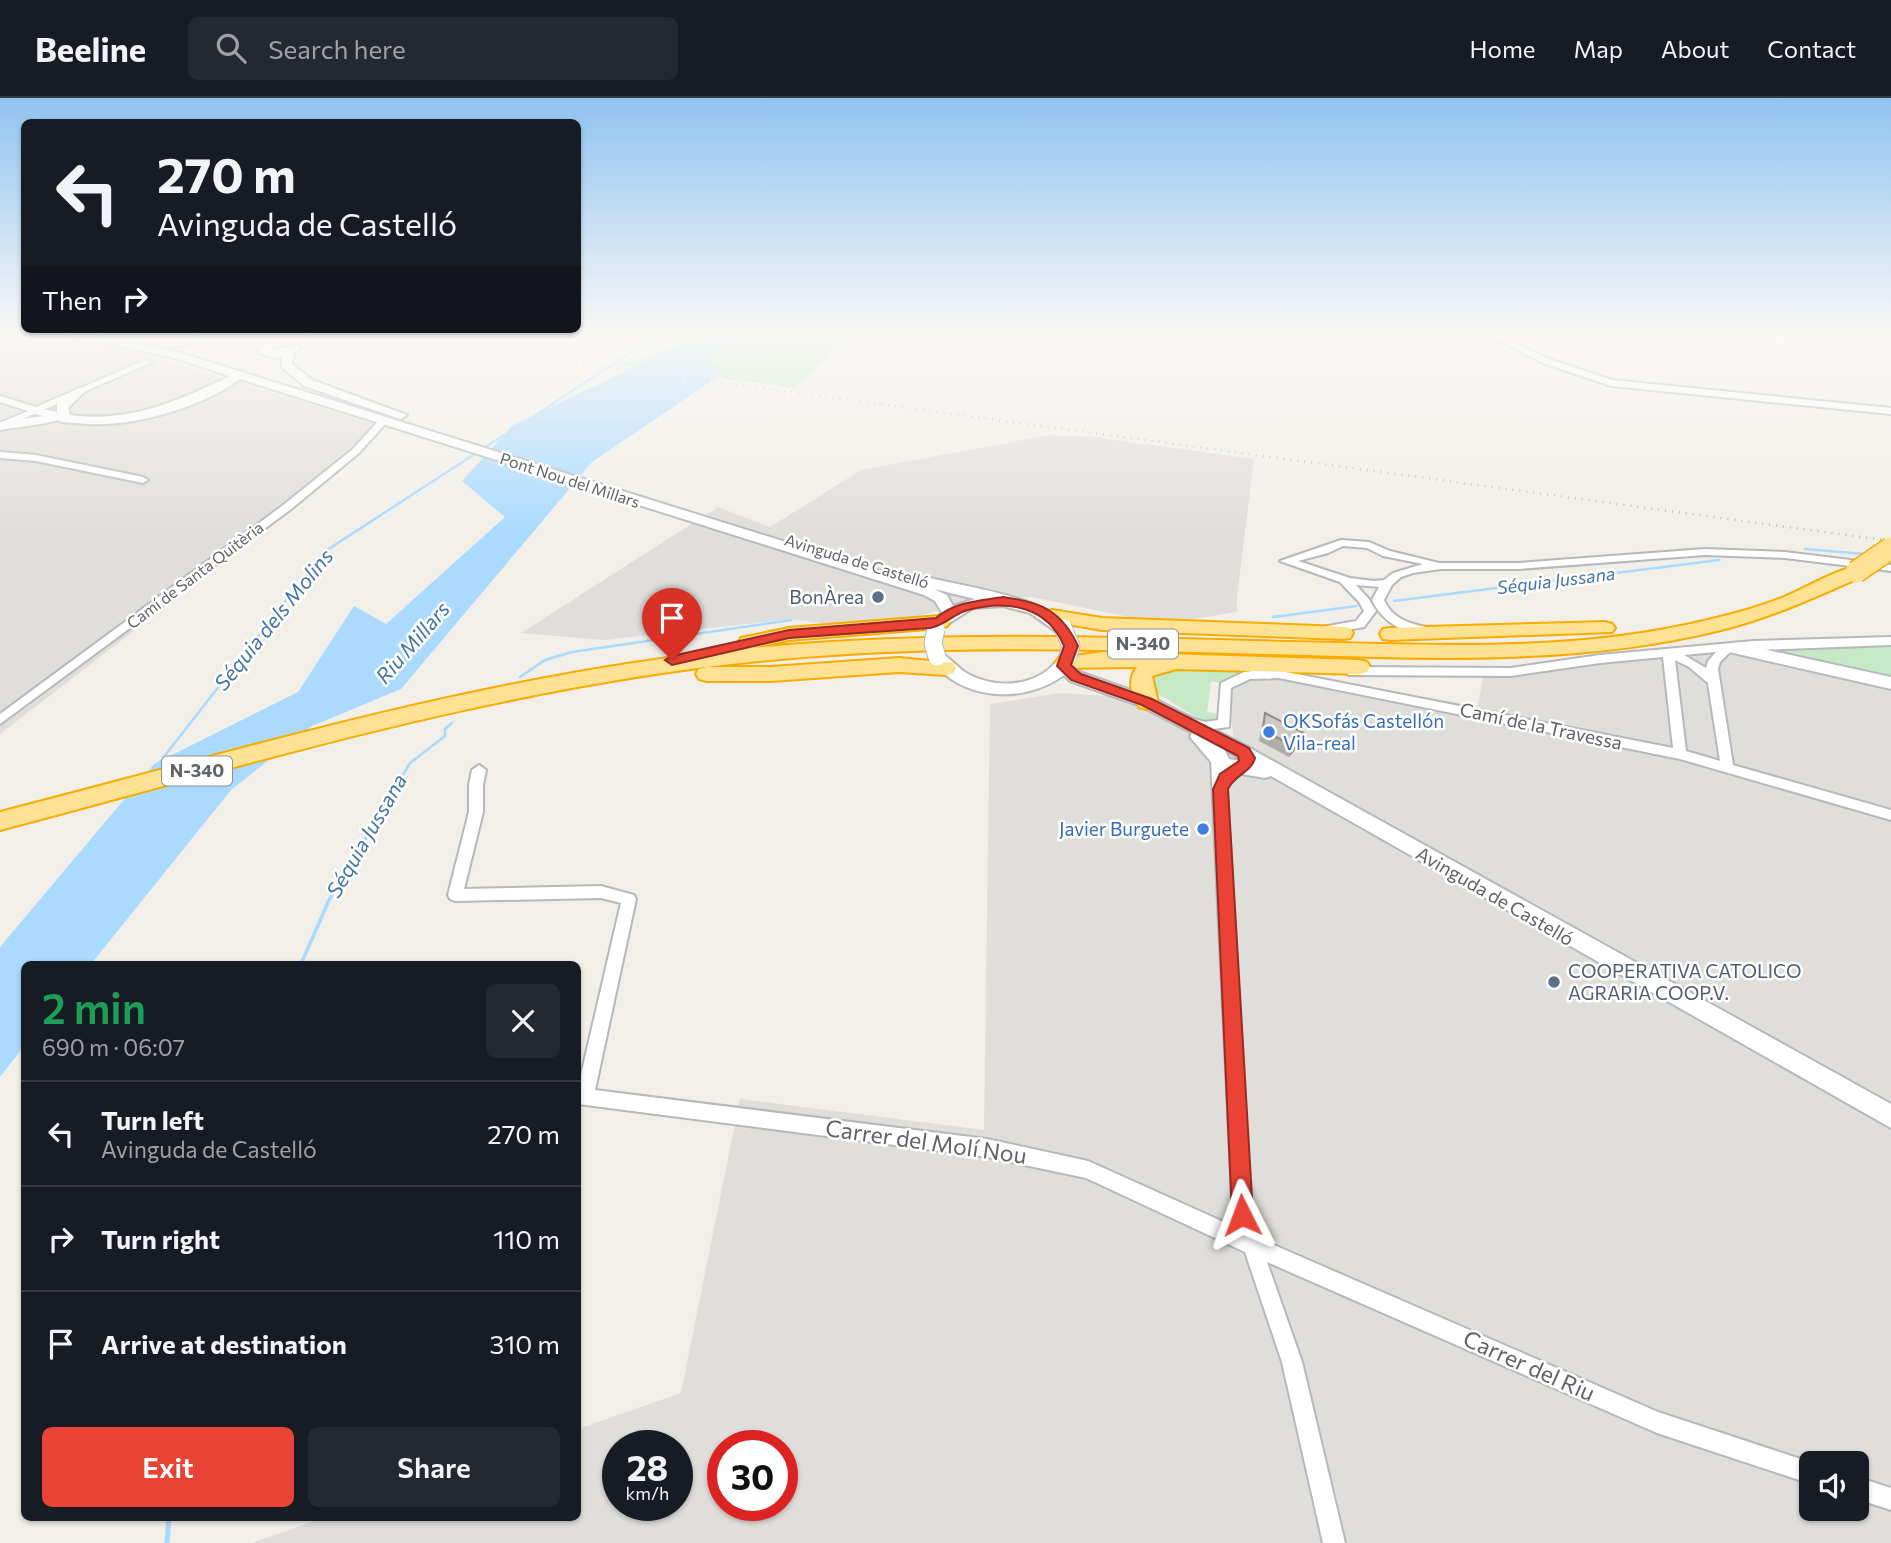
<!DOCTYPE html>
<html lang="en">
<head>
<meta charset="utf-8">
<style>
	:root { --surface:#171b24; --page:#242831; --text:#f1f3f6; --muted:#9ea1a6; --line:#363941; --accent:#ea4335 }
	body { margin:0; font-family:Commissioner,sans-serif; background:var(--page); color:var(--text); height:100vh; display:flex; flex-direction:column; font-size:26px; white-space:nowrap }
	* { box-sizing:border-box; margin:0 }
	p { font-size:23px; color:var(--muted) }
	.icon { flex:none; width:38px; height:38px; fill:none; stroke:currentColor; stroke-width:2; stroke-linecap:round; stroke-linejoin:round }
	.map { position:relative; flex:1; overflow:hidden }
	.drawer { position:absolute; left:21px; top:863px; width:560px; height:560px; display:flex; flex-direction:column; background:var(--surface); border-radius:10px; box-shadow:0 2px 5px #0004 }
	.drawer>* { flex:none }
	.banner { position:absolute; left:21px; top:21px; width:560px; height:214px; border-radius:10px; box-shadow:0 2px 5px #0004; background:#171b24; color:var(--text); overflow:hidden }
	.controls { position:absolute; left:1799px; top:1353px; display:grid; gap:14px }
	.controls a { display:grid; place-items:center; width:70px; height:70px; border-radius:10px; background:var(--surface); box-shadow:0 2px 5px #0004; font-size:35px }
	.speed { position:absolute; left:602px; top:1332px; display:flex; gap:14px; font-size:35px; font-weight:700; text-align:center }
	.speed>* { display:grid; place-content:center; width:91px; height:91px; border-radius:50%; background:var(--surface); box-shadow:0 2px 5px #0004; line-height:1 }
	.speed small { font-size:18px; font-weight:400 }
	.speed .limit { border:10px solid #d22; background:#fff; color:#111 }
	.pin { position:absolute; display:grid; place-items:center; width:60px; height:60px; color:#fff; margin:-72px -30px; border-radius:50% 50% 50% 0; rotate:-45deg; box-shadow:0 0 7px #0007 }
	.pin .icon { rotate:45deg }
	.me { position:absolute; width:77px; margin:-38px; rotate:357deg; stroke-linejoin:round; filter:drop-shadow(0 0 5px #0008) }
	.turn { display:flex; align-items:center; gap:24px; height:147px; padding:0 21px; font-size:32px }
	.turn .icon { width:91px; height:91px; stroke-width:2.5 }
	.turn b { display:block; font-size:49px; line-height:60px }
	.then { display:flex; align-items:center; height:66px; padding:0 21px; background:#0003; gap:14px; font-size:26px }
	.round { display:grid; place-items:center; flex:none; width:74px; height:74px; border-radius:10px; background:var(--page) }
	.summary { display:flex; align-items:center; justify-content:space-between; height:119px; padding:0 21px }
	h1 { font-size:42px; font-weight:600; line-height:52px; color:#1e9e55 }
	.action { display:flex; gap:14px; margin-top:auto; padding:14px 21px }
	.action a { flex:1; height:80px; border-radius:10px; background:var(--accent); color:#fff; font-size:28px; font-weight:600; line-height:80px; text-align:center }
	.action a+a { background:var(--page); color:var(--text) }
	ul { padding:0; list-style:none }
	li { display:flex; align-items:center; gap:21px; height:105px; padding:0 21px; border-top:2px solid var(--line) }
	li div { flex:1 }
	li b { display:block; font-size:26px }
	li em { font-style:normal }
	header { display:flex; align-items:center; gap:42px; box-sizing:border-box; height:98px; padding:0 35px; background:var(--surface); border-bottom:2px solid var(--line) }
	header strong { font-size:33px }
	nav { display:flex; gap:38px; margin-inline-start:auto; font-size:24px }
	.search { width:490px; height:63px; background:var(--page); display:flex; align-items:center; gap:18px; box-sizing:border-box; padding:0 24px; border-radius:10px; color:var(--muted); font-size:26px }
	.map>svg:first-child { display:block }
</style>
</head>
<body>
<header>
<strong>Beeline</strong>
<div class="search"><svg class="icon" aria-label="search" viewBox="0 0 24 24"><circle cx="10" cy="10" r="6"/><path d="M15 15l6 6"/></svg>Search here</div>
<nav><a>Home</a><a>Map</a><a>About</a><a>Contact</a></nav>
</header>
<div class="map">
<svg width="1891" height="1445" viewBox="0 0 1891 1445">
	<rect width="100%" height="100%" fill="#f1efe8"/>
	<g fill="#e0deda" fill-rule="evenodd">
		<path d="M0 234H31L127 250 385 329 342 372 0 636Z"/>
		<path d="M1050 337 1094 339 1254 361 1237 498V514L1192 521 1144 522 1032 499H992L914 519 828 526 790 521 604 542 521 535 718 409 770 429 861 372Z"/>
		<path d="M1751 555 1891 587V1445H252L326 1419H578V1331L681 1295 740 1001 984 1032 990 606 1060 595 1126 599 1234 642 1227 589 1258 572 1478 608 1483 579 1674 557ZM618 1348H677V1407H618ZM723 1348H782V1407H723ZM1811 1365H1857V1410H1811Z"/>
	</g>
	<g fill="#c5e8c5">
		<path d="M704 234H859L845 243 795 290 616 266 640 261Z"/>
		<path d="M1891 548V580L1764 551Z"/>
		<path d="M1171 571 1245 573 1221 585 1211 583 1207 614 1218 616 1216 622 1209 624 1200 622 1152 592 1151 576Z"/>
	</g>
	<path fill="#aadaff" d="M706 234H754L708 258 722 276 592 364 401 591 312 628 231 692 91 866H24V948L0 979V849L154 666 298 594 354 508 386 526 505 419 462 383 512 328Z"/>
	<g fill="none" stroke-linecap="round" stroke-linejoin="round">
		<g stroke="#aadaff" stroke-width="2.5">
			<path d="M534 318 662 234"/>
			<path d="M1805 451 1865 456"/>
			<path d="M1394 503 1719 462"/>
			<path d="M1273 519 1357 508"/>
			<path d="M520 579 545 562 572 554 791 522"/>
			<path d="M159 665 324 454 504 337"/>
			<path d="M396 689 410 665 445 638V631L452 625"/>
		</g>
		<path stroke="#aadaff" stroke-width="3.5" d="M301 866 329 802 397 687"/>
		<path stroke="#aadaff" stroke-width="5" d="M167 1445 169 1419"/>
		<path stroke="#ccccc8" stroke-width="13" stroke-dasharray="13 6" stroke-linecap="butt" d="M235 280 253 271"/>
		<defs>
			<g id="street">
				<path d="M1481 234H1492L1549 261 1612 282 1891 310V316L1611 288 1543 265Z"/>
				<path d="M145 262 152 264 0 331V325L28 313 0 304V298L36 309Z"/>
				<path d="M380 321 388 323 359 355 290 412 0 626V616L282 408 353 351Z"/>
				<path d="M0 354 36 357 143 379 148 382 143 385 36 363 0 360Z"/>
				<path d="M1341 442 1369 444 1390 453 1439 465H1519L1705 451 1785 454 1891 467V473L1785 460 1705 457 1519 471H1441L1413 475 1401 479 1392 487 1384 502C1393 522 1411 526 1431 530V536C1407 539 1382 524 1372 502L1379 489 1356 487 1368 500 1376 513 1364 529 1326 536 1320 532 1322 529 1356 523 1364 513 1359 504 1340 484 1280 463ZM1343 448 1367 450 1383 458 1423 466 1393 475 1384 482 1374 483 1350 480 1298 463 1328 455Z"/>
				<path d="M1891 539V547L1731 553 1720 564 1718 571 1733 667 1891 712V722L1680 661 1279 580 1250 581 1231 590 1229 629 1205 632 1185 627 1184 624 1190 620 1205 624 1218 622 1221 585 1244 574 1271 571 1673 650 1663 559 1600 565 1511 578 1349 577 1343 573 1349 569 1511 570 1600 557 1753 543ZM1716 554 1708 563 1706 570 1684 557ZM1675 562 1689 569 1708 585 1720 663 1686 653Z"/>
				<path d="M1218 656 1225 661 1251 1117 1260 1141 1658 1314 1813 1365H1811V1386L1657 1335 1267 1164 1302 1264 1345 1445H1323L1282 1264 1245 1154 1086 1080 987 1059 578 1006V990L621 805 601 800 455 803 450 801 448 797 469 714V687L472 672 479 667 486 672 483 687V714L464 791 601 788 634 797 636 801 595 992 987 1041 1088 1063 1237 1130 1233 1117 1211 661Z"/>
				<path d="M1857 1379 1891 1390V1412L1857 1401Z"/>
			</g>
			<g id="secondary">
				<path d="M55 234H78L181 255 920 486 921 481 926 479C965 489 1047 499 1071 530L1069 534H1057L1030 515 1003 508 973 510 946 527H934L932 524 942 515 935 503 924 497 240 281C202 310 125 332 77 325 68 324 64 326 57 322 54 325 11 330 0 332V324L43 318 32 315V309L57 314V306L78 290 84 294 68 310 70 317C130 325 178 303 230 278L175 260ZM934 491 975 501 953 508 947 497Z"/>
				<path d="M224 234H274L283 238 297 234H315L271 252 299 248V252L294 254 292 266 312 282 407 317 401 321 397 320 304 288 282 269V258L274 260 259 255V251L272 242 270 240 243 238 162 250 156 247 162 244Z"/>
				<path d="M1735 545 1891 579V591L1729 554 1727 550 1729 546Z"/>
				<path d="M937 554C949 557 957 570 968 576 1000 593 1044 588 1062 555H1074L1076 559 1073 567 1082 575 1153 600 1246 648 1891 1006V1030L1271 678 1265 680 1218 672 1190 639 1192 635 1141 608 1070 583 1064 577C1023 607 959 603 929 559ZM1224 651 1246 664 1229 661Z"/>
			</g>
			<g id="highway">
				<path d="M1856 468 1866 474 1863 478C1816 499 1770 520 1721 532 1572 569 1417 560 1266 556 1117 552 967 547 818 558 539 577 269 661 0 732V714C246 651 493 575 746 551L738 545 741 540 789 530 940 518 947 520 950 524 947 528 940 530 789 542 753 550C932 533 1111 539 1290 544 1409 546 1531 553 1648 534 1694 526 1741 516 1784 499 1808 489 1831 474 1856 468Z"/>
				<path d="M1052 512 1102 520 1343 529 1350 530 1353 535 1350 540 1343 541 1102 532 1045 522 1042 518 1045 514Z"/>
				<path d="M1605 524 1612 526 1615 530 1612 534 1390 542 1383 541 1380 536 1383 531 1390 530Z"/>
				<path d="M1103 554 1359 562 1367 564 1370 569 1367 574 1359 576 1176 571 1152 578 1158 604 1155 609 1147 611 1139 609C1131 596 1127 582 1137 569L1059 570 1055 565 1059 560Z"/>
				<path d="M899 560 953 565 956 570 953 575 945 577 899 574 771 583H707L699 581 696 576 699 571 707 569H771Z"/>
			</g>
		</defs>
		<use href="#street" stroke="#b5b8bc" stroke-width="4"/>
		<use href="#secondary" stroke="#b6babf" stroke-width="4"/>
		<use href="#highway" stroke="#f9ab00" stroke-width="4"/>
		<use href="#street" fill="#fff" fill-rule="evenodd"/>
		<use href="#secondary" fill="#fff" fill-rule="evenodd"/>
		<use href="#highway" fill="#fde293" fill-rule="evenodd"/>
		<path stroke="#b6b7b8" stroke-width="2.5" stroke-dasharray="1 6" stroke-linecap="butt" d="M347 234 1891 443"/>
		<defs>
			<g id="secondary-bridge">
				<path d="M1063 530 1071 548 1068 558"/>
				<path d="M936 531 933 545 937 559"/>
			</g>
			<path id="highway-bridge" d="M1856 474 1891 450"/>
		</defs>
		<use href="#secondary-bridge" stroke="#b6babf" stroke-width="19" stroke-linecap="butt"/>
		<use href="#highway-bridge" stroke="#f9ab00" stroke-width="24" stroke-linecap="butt"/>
		<use href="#secondary-bridge" stroke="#fff" stroke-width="17"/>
		<use href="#highway-bridge" stroke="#fde293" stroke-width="21"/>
	</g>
	<path fill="#afaea9" d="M1265 615 1300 646 1289 659 1259 643 1262 626Z"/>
	<path fill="#8f8d8a" d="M1304 635 1300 646 1289 659 1293 648Z"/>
	<path fill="#cccac5" stroke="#8f8d8a" stroke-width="2" d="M1265 615 1304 635 1293 648 1263 632Z"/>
	<linearGradient id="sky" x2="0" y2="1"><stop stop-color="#8fc3f1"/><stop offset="0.54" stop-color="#f9f8f5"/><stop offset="1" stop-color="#f9f8f5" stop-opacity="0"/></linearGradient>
	<rect width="1891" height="436" fill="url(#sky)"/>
	<path fill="#ea4335" stroke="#982c22" stroke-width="2" d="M1003 499C1041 504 1062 513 1078 548L1071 567 1081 576 1152 601 1249 650 1255 660C1251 675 1234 677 1228 691L1253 1117 1250 1124 1242 1127 1235 1124 1232 1117 1213 691 1220 676 1239 663 1238 658 1142 607 1071 582 1057 568 1064 548C1048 509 1008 501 968 512 953 516 946 527 930 530L789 540 672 567 665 562 672 558 789 532 936 520C956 503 979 503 1003 499Z"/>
	<g fill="#5c6f8a" stroke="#fff" stroke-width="2.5">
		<circle cx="878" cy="499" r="7"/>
		<circle cx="1554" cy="884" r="7"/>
	</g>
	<g fill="#3f7fe0" stroke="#fff" stroke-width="2.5">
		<circle cx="1269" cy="634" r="7"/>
		<circle cx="1203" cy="731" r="7"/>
	</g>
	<g text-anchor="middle" stroke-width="5" stroke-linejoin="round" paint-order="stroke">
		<g font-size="16" fill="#5f6368" stroke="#fff">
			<text transform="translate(570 382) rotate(18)" y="6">Pont Nou del Millars</text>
			<text transform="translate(857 463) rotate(17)" y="6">Avinguda de Castelló</text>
			<text transform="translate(195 477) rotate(-37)" y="6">Camí de Santa Quitèria</text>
		</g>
		<g font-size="18" font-style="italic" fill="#4174aa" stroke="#fff">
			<text transform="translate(1556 483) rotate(-7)" y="6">Séquia Jussana</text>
		</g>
		<g fill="#fff" stroke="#8f9295" stroke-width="2">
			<rect x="1108" y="531.5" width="70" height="29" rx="5"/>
			<rect x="162" y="658.5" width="70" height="29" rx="5"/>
		</g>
		<g font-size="18" font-weight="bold" fill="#5f6368">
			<text x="1143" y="552">N-340</text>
			<text x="197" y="679">N-340</text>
		</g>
		<g font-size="19" fill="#4e5e75" stroke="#fff" text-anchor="end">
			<text x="864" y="506">BonÀrea</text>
			<text x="1568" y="880" text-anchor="start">COOPERATIVA CATOLICO<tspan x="1568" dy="22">AGRARIA COOP.V.</tspan></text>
		</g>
		<g font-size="19" fill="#366cbe" stroke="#fff" text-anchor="start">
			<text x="1283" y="630">OKSofás Castellón<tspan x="1283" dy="22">Vila-real</tspan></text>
			<text x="1189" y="738" text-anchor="end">Javier Burguete</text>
		</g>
		<g font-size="19" fill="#5f6368" stroke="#fff">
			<text transform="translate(1541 628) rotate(12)" y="7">Camí de la Travessa</text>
			<text transform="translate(1495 798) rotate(30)" y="7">Avinguda de Castelló</text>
		</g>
		<g font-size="21" font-style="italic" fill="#4174aa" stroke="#fff">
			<text transform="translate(274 522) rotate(-51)" y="7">Séquia dels Molins</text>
			<text transform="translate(413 545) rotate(-49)" y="7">Riu Millars</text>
			<text transform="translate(367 738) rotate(-60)" y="7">Séquia Jussana</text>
		</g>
		<g font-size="23" fill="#5f6368" stroke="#fff">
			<text transform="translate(926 1044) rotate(8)" y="8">Carrer del Molí Nou</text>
			<text transform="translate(1529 1268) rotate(24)" y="8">Carrer del Riu</text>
		</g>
	</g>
</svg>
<div class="controls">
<a><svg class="icon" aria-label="sound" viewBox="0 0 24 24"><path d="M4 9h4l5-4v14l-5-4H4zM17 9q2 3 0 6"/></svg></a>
</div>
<div class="speed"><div>28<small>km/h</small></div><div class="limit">30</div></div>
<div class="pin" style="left:672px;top:562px;background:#d93025"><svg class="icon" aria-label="arrive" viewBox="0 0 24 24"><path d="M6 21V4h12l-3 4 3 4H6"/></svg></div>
<svg class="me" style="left:1242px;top:1117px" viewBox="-20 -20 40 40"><path d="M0-17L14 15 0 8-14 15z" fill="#ea4335" stroke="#fff" stroke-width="4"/></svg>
<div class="banner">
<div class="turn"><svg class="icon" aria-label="left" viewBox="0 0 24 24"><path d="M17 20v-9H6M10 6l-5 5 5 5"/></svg><div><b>270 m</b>Avinguda de Castelló</div></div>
<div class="then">Then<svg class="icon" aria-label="right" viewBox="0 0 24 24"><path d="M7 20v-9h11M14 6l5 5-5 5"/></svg></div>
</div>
<section class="drawer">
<div class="summary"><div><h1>2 min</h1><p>690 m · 06:07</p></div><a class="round"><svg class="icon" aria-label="close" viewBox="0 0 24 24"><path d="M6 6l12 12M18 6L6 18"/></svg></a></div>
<ul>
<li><svg class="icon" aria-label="left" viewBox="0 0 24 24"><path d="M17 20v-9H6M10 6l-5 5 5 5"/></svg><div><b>Turn left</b><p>Avinguda de Castelló</p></div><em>270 m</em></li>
<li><svg class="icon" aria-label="right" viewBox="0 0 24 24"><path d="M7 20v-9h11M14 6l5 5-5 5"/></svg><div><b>Turn right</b></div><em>110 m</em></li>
<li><svg class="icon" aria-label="arrive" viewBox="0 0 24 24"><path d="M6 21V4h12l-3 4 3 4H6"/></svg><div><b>Arrive at destination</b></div><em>310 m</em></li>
</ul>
<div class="action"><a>Exit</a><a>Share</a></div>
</section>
</div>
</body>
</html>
